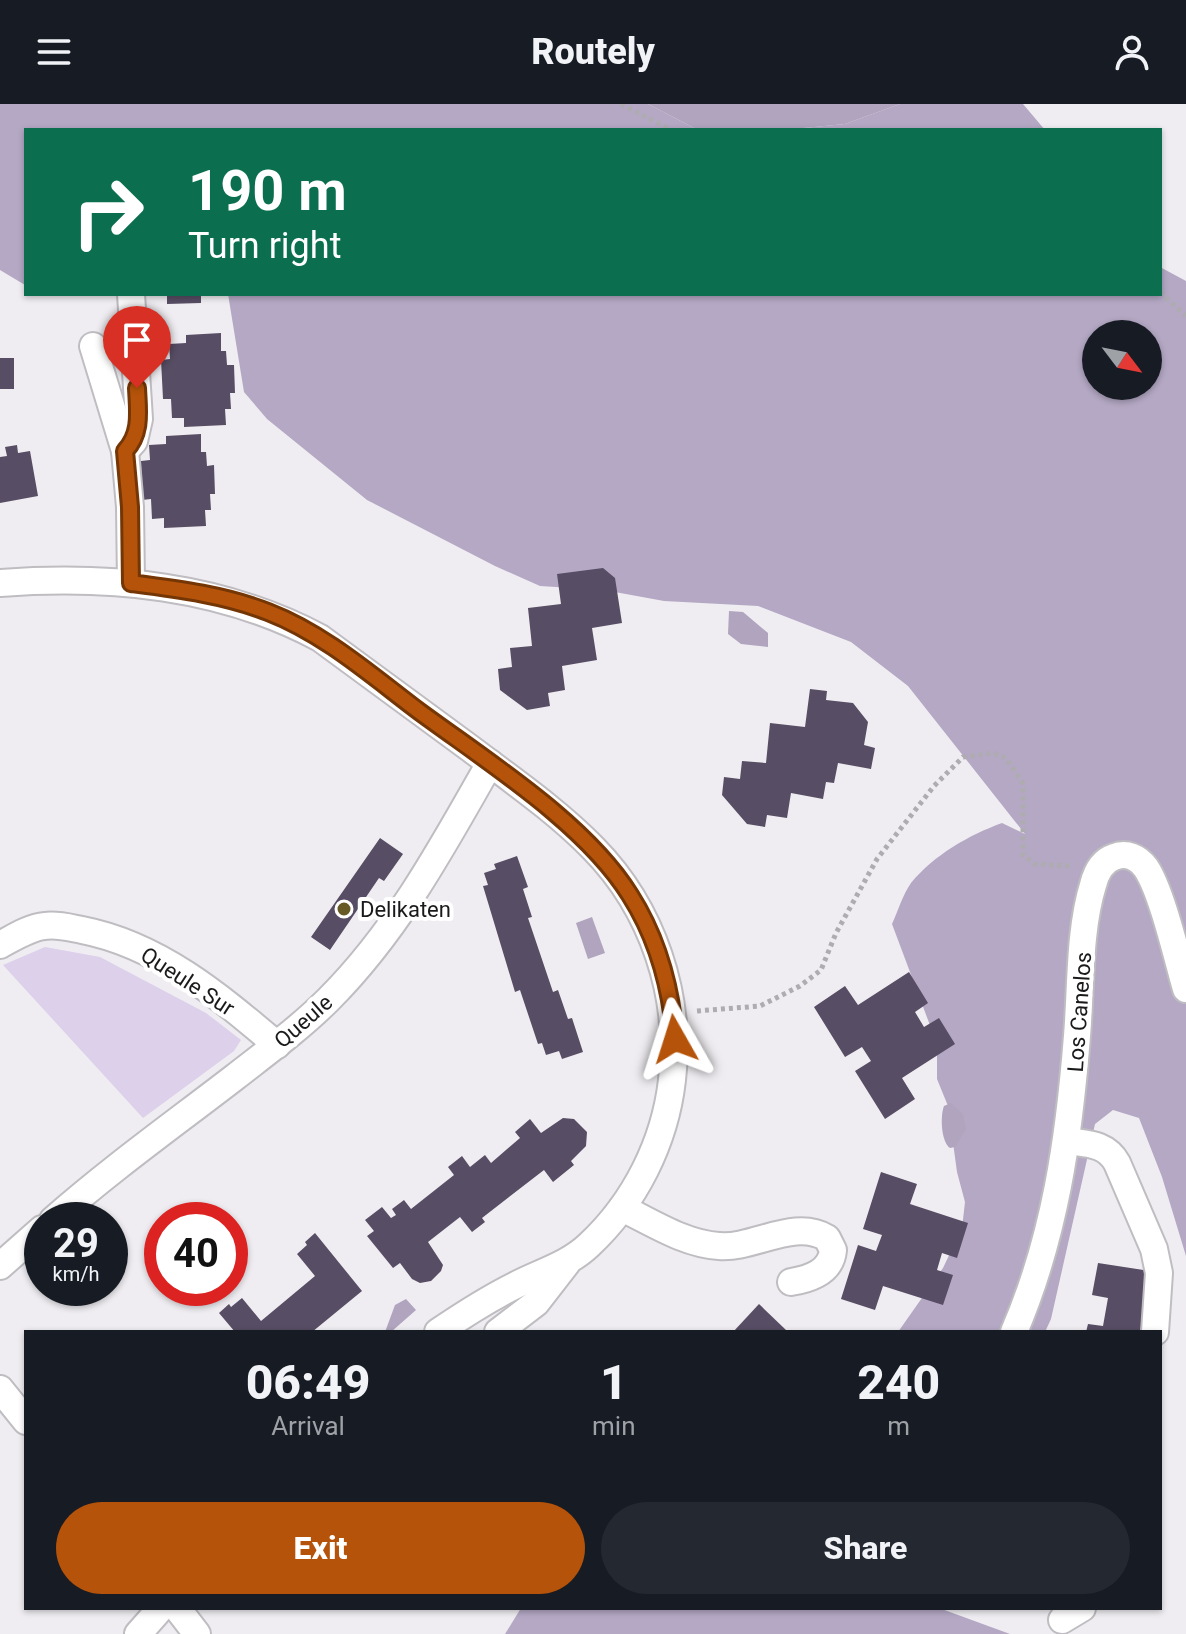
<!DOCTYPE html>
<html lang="en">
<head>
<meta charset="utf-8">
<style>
	:root { --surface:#171b24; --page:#242831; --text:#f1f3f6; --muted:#9ea1a6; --accent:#b45309 }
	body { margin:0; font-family:Roboto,sans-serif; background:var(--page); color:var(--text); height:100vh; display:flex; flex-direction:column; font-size:30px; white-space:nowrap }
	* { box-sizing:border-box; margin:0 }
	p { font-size:26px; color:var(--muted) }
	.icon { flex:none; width:44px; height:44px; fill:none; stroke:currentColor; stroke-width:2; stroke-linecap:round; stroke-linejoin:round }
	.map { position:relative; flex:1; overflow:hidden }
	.panel { position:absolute; left:24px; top:1226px; width:1138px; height:280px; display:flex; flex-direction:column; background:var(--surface); border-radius:0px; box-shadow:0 2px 6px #0004 }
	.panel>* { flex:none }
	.guide { position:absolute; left:24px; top:24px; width:1138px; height:168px; border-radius:0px; box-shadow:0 2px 6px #0004; background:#0b6e4f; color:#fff; overflow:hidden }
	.needle { width:52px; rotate:122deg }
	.fabs { position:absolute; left:1082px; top:216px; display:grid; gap:16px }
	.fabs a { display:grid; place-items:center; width:80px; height:80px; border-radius:50%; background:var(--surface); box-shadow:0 2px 6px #0004; font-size:40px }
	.speed { position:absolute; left:24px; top:1098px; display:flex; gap:16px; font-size:40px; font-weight:700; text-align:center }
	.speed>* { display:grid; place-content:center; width:104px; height:104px; border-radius:50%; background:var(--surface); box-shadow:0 2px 6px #0004; line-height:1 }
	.speed small { font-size:20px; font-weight:400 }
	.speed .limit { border:12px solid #d22; background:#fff; color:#111 }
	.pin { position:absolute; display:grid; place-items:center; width:68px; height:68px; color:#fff; margin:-82px -34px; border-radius:50% 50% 50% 0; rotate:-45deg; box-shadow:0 0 8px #0007 }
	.pin .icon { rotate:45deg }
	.me { position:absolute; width:88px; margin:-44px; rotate:354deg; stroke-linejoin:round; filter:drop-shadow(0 0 6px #0008) }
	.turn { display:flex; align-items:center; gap:28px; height:168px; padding:0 32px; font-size:36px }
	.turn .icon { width:104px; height:104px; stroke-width:2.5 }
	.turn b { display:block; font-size:56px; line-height:68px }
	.eta { display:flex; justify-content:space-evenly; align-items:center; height:136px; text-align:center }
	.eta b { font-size:48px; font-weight:800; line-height:56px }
	.button { display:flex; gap:16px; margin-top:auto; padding:16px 32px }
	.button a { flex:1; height:92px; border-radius:48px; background:var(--accent); color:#fff; font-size:32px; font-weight:800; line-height:92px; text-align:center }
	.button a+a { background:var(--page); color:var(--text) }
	header { display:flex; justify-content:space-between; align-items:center; height:104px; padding:0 32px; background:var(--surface); font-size:36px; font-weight:800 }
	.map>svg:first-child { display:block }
</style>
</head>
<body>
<header><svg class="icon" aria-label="menu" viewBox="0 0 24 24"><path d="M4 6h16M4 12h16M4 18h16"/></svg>Routely<svg class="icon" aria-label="person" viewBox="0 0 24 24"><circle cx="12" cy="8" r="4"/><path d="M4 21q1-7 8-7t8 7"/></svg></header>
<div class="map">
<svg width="1186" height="1530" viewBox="0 0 1186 1530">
	<rect width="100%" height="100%" fill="#efedf1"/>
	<path fill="#dcd0eb" d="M45 843 100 853 206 909 241 936 234 947 143 1014 3 861Z"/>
	<g fill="#b4a8c4" fill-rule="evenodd">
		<path d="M0 0H648L698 26H26L25 181 0 166Z"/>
		<path d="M900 0H1023L1045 26H783L845 20Z"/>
		<path d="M1160 163 1186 177V1152L1162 1073 1139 1014 1113 1006 1095 1020 1051 1215 1045 1228H898L943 1164 962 1124 965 1098 957 1068 948 1002 937 975V940L892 820C898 807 903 790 911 779 934 751 969 731 1002 719L1025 730 908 582 851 538 758 502 664 497 604 486 540 482 495 462 367 396 267 315 244 288 228 190H1160ZM1096 230H1148V282H1096Z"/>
		<path d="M521 1504H939L1010 1530H505Z"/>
	</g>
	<g fill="#b0a4bf">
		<path d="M648 0H900L845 20 783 26H698Z"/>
		<path d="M729 507 743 508 768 529V543L741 540 728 530Z"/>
		<path d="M592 813 605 849 588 855 576 819Z"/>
		<path d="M951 999 963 1010 966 1025 955 1043 950 1044C941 1038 940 1012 944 1002Z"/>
		<path d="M406 1195 416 1206 391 1228H385L395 1201Z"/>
	</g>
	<g fill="#574d64">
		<path d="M167 190H201V199L167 200Z"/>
		<path d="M221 229V247H226L227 261H234L235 289H230L231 305H225L226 321 184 323V314H172L171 295H163L161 256 170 255 169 240 186 239V231Z"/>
		<rect x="0" y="254" width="14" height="31"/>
		<path d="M201 330V348H206L207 362 214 361 215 390H210L211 406H205L206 422 164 424V414L152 415 151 395 142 396 141 357 150 356 149 341 166 340V332Z"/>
		<path d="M17 341 18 349 30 347 38 392 0 399V353L7 352 5 343Z"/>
		<path d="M603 464 615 474 622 519 592 524 597 556 562 562 565 586 548 589 550 602 527 606 500 586 498 565 512 563 510 544 532 542 528 504 561 500 557 470Z"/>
		<path d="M810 585 827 587 826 596 853 599 868 618 864 641 875 644 871 665 838 659 834 679 826 678 823 695 791 689 787 714 767 711 765 723 747 720 722 691 724 673 740 675 742 657 766 659 770 619 805 623Z"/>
		<path d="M380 734 403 750 384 777 379 774 330 846 311 833Z"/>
		<path d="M517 752 528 783 523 785 532 813 528 814 553 888 558 886 568 915 572 914 583 948 562 955 559 947 546 951 542 939 538 940 520 886 515 888 483 782 488 781 484 769 496 765 494 760Z"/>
		<path d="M909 868 928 899 915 908 924 923 939 914 955 940 902 974 915 995 885 1015 855 967 871 957 862 943 845 953 814 903 845 882 858 901Z"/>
		<path d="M563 1014 574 1015 587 1028 586 1042 571 1057 574 1061 553 1078 544 1066 482 1114 485 1118 472 1128 460 1113 428 1138 443 1161 441 1167 431 1177 420 1179 412 1175 400 1159 393 1164 367 1132 374 1127 365 1116 382 1103 391 1114 396 1111 392 1105 404 1096 411 1105 454 1071 448 1063 462 1052 470 1063 485 1051 491 1059 520 1034 515 1028 530 1015 541 1029Z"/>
		<path d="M881 1068 917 1080 910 1100 968 1119 957 1154 942 1149 937 1166 953 1171 943 1201 883 1182 875 1206 841 1195 858 1141 876 1147 882 1131 863 1125Z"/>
		<path d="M315 1129 362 1187 312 1228H235L219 1209 229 1200 231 1203 242 1194 261 1217 315 1172 297 1150 307 1141 305 1138Z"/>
		<path d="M1098 1159 1150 1167 1140 1228H1086L1088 1220 1103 1222 1108 1194 1092 1191Z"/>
		<path d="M759 1200 786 1226 784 1228H733Z"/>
	</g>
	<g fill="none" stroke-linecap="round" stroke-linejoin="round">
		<defs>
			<g id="minor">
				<path d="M93 242 125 347 130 403 131 479"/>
				<path d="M125 347 134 337 139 315 131 190"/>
				<path d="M0 479C110 471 221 481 320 534 370 571 421 608 471 645 512 676 557 707 593 744 653 805 682 892 672 976 665 1038 635 1098 589 1141 568 1161 541 1168 516 1181 488 1195 463 1211 438 1228"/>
				<path d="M0 841C13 834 30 823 45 822 57 820 71 824 82 826 159 841 219 892 277 941"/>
				<path d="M1067 1037C1087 1040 1106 1039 1117 1059L1154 1145 1159 1169 1155 1228"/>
				<path d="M622 1104C653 1119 685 1140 719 1142 754 1145 794 1114 827 1134L833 1146C831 1168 810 1175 791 1178"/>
				<path d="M53 1116C111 1065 174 1020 235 973 267 948 300 924 329 895 397 827 443 742 490 659"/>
				<path d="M0 1162 42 1125"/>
				<path d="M498 1228 536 1199 567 1159"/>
				<path d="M1014 1228C1055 1133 1069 1034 1077 932 1081 884 1079 826 1093 781 1096 769 1102 757 1114 753 1126 748 1138 753 1146 764 1162 788 1177 854 1186 885"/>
				<path d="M0 1285 26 1317"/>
				<path d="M177 1504 197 1530"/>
				<path d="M1062 1516 1082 1504"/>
				<path d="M138 1530 161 1504"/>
			</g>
		</defs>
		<use href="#minor" stroke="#bfbdc1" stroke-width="30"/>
		<g stroke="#aeacb0" stroke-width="5" stroke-dasharray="4 4" stroke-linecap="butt">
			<path d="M621 0 671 26"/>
			<path d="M1160 188 1186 212"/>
			<path d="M697 907 760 902 800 882 821 866 836 829 877 755 934 682 963 653 993 649 1006 654 1023 680V751L1035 760 1072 762"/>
		</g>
		<use href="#minor" stroke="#fff" stroke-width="26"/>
	</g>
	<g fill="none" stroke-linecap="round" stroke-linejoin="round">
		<defs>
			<path id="route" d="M137 284C138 307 142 329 125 347L130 403 131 479C177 485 225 491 268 508 325 530 372 572 420 608 488 658 586 720 630 791 658 835 671 884 675 935"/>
		</defs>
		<use href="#route" stroke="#753606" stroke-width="20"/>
		<use href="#route" stroke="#b45309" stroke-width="14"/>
	</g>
	<circle fill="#675a27" stroke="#fff" stroke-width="3" cx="344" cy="805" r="8"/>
	<g text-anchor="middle" stroke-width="8" stroke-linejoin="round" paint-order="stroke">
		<g font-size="22" fill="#1a191b" stroke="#fff" text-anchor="start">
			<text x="360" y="813">Delikaten</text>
		</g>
		<g font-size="22" fill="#1a191b" stroke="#fff">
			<text transform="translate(188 877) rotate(33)" y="8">Queule Sur</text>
			<text transform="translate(1079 908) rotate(-86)" y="8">Los Canelos</text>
			<text transform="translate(303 917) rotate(-41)" y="8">Queule</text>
		</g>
	</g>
</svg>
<div class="fabs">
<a><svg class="needle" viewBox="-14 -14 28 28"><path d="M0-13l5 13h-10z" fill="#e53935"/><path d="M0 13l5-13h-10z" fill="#9ea1a6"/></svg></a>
</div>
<div class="speed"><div>29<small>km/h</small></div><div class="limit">40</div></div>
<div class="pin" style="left:137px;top:284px;background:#d93025"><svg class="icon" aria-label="arrive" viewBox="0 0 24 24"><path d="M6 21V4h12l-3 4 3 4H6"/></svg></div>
<svg class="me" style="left:675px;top:935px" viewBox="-20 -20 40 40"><path d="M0-17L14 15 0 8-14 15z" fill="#b45309" stroke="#fff" stroke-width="4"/></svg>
<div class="guide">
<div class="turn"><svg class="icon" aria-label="right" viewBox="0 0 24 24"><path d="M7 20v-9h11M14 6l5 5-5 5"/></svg><div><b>190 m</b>Turn right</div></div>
</div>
<section class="panel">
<div class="eta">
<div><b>06:49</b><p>Arrival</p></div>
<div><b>1</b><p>min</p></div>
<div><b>240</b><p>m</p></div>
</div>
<div class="button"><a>Exit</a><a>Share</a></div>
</section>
</div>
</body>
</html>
